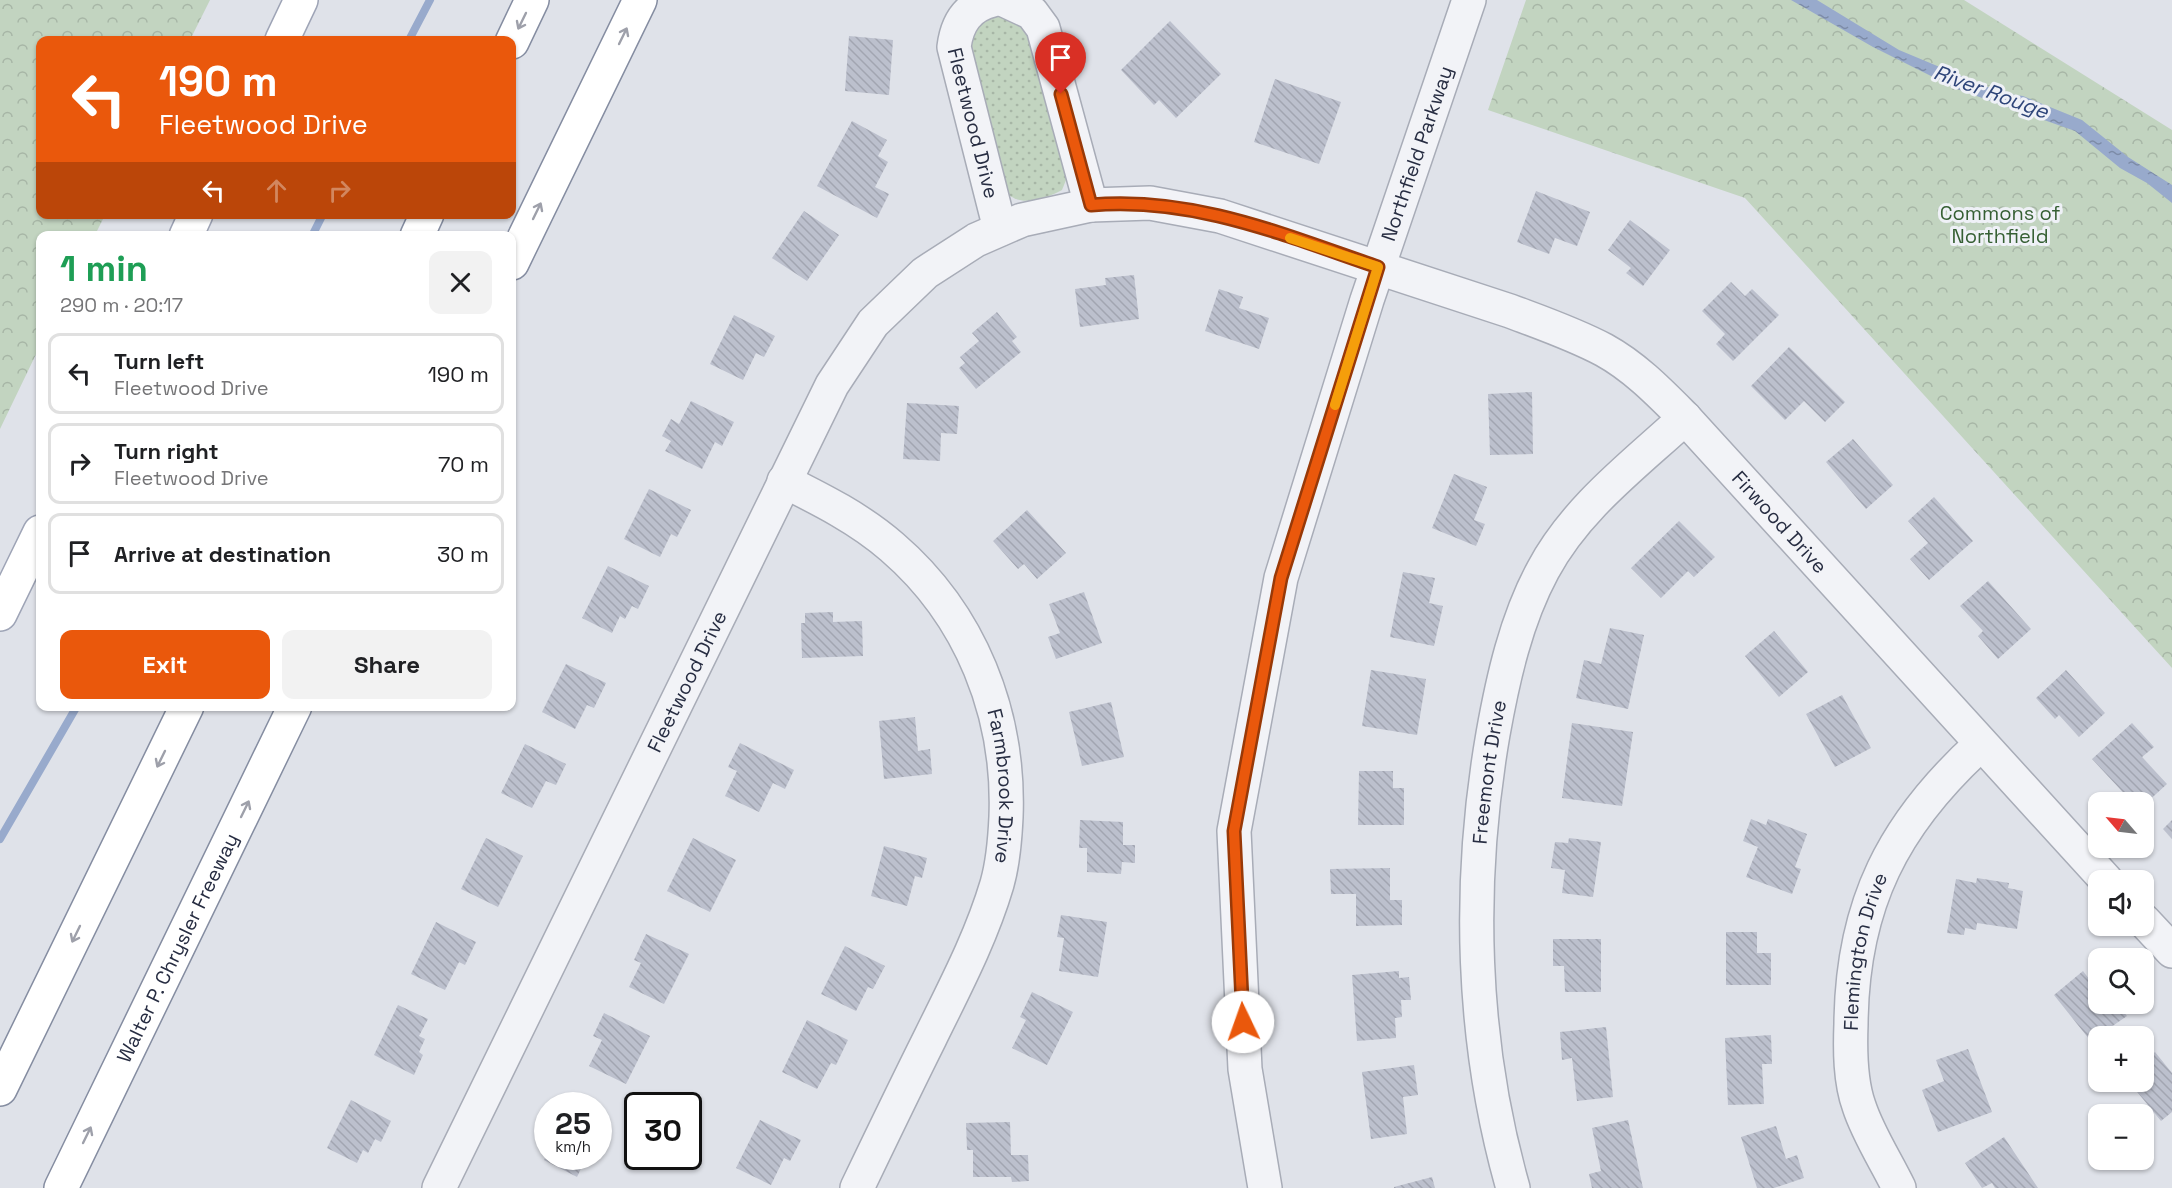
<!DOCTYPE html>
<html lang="en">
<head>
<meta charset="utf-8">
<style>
	:root { --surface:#fff; --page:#f2f2f2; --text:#202124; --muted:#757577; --line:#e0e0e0; --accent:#ea580c }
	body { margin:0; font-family:"Space Grotesk",sans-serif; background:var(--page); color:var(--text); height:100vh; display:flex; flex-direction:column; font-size:22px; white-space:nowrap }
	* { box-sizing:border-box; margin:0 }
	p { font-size:20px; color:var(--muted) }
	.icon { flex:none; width:33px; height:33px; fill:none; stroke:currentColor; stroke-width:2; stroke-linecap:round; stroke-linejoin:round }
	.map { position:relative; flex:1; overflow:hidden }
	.panel { position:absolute; left:36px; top:231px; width:480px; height:480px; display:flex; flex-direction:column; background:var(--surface); border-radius:12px; box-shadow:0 2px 4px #0004 }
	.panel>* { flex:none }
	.banner { position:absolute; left:36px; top:36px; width:480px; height:183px; border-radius:12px; box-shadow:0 2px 4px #0004; background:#ea580c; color:#fff; overflow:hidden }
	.needle { width:39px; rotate:298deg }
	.tools { position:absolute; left:2088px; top:792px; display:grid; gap:12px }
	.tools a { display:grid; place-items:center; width:66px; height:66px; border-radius:12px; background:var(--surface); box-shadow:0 2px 4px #0004; font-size:30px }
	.speed { position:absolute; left:534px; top:1092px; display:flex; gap:12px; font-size:30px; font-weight:700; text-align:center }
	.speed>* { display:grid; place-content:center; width:78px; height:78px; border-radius:50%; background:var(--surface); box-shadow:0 2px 4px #0004; line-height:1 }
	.speed small { font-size:15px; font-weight:400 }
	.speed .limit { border:3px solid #111; border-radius:9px; background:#fff; color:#111 }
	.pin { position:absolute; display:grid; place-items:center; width:51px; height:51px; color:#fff; margin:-62px -26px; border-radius:50% 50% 50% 0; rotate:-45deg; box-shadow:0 0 6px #0007 }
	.pin .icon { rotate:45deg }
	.me { position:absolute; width:66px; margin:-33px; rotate:357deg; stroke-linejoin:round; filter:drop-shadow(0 0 4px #0008) }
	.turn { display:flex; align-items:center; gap:21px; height:126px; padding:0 24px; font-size:27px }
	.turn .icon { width:78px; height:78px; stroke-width:2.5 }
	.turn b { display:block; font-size:42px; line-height:51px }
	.lanes { display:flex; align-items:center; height:57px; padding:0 24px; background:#0003; justify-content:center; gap:30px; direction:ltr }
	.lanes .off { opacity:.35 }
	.round { display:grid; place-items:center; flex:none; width:63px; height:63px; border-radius:12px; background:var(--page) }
	.summary { display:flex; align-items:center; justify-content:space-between; height:102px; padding:0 24px }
	h1 { font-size:36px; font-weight:700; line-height:45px; color:#1e9e55 }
	.primary-button { display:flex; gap:12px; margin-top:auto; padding:12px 24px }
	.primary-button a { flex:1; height:69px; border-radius:12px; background:var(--accent); color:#fff; font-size:24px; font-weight:700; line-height:69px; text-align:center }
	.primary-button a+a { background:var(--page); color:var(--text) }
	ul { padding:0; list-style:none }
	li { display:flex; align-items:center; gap:18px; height:81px; margin:0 12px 9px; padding:0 12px; border:3px solid var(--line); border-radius:12px }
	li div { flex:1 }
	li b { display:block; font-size:22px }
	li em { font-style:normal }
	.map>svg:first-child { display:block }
</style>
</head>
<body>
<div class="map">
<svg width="2172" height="1188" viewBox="0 0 2172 1188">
	<defs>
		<pattern id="grass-dots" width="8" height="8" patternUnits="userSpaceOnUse" patternTransform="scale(1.5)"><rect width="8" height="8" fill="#c2d4c0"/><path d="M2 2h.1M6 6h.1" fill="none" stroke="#a7b6a6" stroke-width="1.8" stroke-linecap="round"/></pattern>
		<pattern id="park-crowns" width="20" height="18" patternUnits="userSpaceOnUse" patternTransform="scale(1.5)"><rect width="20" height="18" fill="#c2d4c0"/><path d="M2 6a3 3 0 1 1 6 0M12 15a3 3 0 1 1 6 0" fill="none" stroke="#a7b6a6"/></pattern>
		<pattern id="water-ripples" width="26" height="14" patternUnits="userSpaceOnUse" patternTransform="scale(1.5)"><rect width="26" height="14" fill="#98aacc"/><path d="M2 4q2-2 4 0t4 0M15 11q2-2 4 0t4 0" fill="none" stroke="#7c8ba7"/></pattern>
		<pattern id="building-back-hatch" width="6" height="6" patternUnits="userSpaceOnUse" patternTransform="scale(1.5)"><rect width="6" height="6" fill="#bcc0cd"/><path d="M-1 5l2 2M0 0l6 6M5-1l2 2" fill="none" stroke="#a2a5b1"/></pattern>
	</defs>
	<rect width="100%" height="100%" fill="#dfe2e9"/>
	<path fill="url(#grass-dots)" d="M1001 14 1026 26 1068 175 1062 190C1045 199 1017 209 1005 190L968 46 981 20Z"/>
	<g fill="url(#park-crowns)">
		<path d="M0 0H210L190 40H40V214L105 215 95 235 40 236V346L0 429Z"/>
		<path d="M1526 0H1964L2172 130V668L1745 198 1488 110Z"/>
	</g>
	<path fill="url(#water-ripples)" d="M1791 0H1817L1899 50 2002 93 2023 96 2082 120 2128 157 2172 185V203L2147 183 2120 168 2075 131 1957 89 1873 47Z"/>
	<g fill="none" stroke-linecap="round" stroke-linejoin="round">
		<g stroke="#98aacc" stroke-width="8">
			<path d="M409 40 430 0"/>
			<path d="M312 236 323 214"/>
			<path d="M0 839 77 706"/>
		</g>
	</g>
	<g fill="url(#building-back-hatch)">
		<path d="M1170 21 1221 74 1176 118 1159 100 1154 105 1121 70Z"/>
		<path d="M849 36 893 40 889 95 845 91Z"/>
		<path d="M1275 79 1341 102 1319 164 1254 142Z"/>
		<path d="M852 121 887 140 878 156 888 162 875 187 889 194 877 218 817 186Z"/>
		<path d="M1536 191 1590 212 1577 246 1555 238 1549 254 1517 242Z"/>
		<path d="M804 211 839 235 807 281 772 258Z"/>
		<path d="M1630 220 1670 250 1643 286 1626 273 1631 268 1608 250Z"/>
		<path d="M1134 275 1139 319 1080 327 1075 289 1106 285 1105 278Z"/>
		<path d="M1731 282 1745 296 1752 289 1779 315 1733 361 1716 344 1725 334 1702 311Z"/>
		<path d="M1219 289 1243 297 1239 308 1269 318 1259 349 1205 331Z"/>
		<path d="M997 312 1017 337 1012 341 1021 352 976 389 959 368 965 363 960 357 979 341 972 333Z"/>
		<path d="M734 315 775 336 764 357 756 353 743 380 710 364Z"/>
		<path d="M1789 347 1845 402 1825 422 1804 401 1785 420 1751 386Z"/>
		<path d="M1532 392 1533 454 1490 455 1488 394Z"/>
		<path d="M691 401 734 422 722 446 715 442 702 469 665 451 671 441 662 436 671 419 679 424Z"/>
		<path d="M907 403 959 406 957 434 941 433 940 461 903 459Z"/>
		<path d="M1853 439 1893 485 1866 509 1826 462Z"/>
		<path d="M1454 474 1487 487 1474 520 1485 524 1476 546 1432 528Z"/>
		<path d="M649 489 691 510 677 537 671 534 660 557 624 539Z"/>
		<path d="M1934 497 1973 541 1929 580 1910 559 1928 543 1908 521Z"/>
		<path d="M1027 510 1066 553 1037 579 1024 564 1018 569 993 541Z"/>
		<path d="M1679 521 1715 557 1694 577 1688 571 1661 598 1631 568Z"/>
		<path d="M608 566 649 586 638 609 632 606 625 619 620 616 612 633 582 618Z"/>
		<path d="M1403 572 1435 578 1429 603 1443 606 1434 646 1390 637Z"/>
		<path d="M1988 581 2031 629 1998 659 1978 636 1983 631 1960 606Z"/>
		<path d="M1084 592 1102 643 1056 659 1048 637 1060 633 1049 604Z"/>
		<path d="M833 612V622L862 621 863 656 802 658 801 623H805V613Z"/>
		<path d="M1610 628 1644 635 1628 709 1576 698 1584 660 1601 664Z"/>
		<path d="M1774 631 1808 672 1779 697 1745 656Z"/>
		<path d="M566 664 606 683 594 708 587 705 575 729 542 712Z"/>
		<path d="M1371 670 1426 679 1417 735 1362 726Z"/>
		<path d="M2066 670 2105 713 2079 737 2059 715 2055 719 2036 698Z"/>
		<path d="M1842 695 1871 748 1835 767 1806 714Z"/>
		<path d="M1111 702 1124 757 1082 766 1069 712Z"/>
		<path d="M915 717 918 751 930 749 932 774 884 779 879 721Z"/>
		<path d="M1572 723 1633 732 1622 806 1562 798Z"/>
		<path d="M2132 723 2154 747 2142 757 2167 784 2144 805V802H2132L2092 759Z"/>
		<path d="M740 743 794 770 785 789 773 783 759 812 725 796 737 771 728 767Z"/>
		<path d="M525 744 566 764 556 785 546 781 532 808 501 793Z"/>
		<path d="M1359 771H1393V788H1404V825H1358Z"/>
		<path d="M1751 819 1766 825 1768 819 1807 834 1795 867 1801 869 1792 894 1746 877 1758 847 1743 841Z"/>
		<path d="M1080 820 1123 822V845H1135V863L1122 862 1121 874 1087 872V848H1079Z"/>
		<path d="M2172 820V839L2163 829Z"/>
		<path d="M486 838 523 856 498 907 461 889Z"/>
		<path d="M693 838 736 860 710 912 667 891Z"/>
		<path d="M1569 838 1601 842 1593 897 1562 893 1565 870 1551 868 1555 842 1568 843Z"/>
		<path d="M884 846 927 858 922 878 915 876 907 906 871 896Z"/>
		<path d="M1390 868V900H1402V925L1356 926V894H1331L1330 869Z"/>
		<path d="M1977 878 2009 883 2008 888 2023 891 2017 929 1977 923 1976 930 1965 928 1964 935 1947 933 1956 879 1976 883Z"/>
		<path d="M1061 915 1107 922 1098 977 1059 971 1064 938 1057 937Z"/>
		<path d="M436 922 476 942 465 965 459 962 445 990 411 974Z"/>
		<path d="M1726 932H1757V953H1771V985H1726Z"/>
		<path d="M646 934 689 954 664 1004 629 987 641 963 634 960Z"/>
		<path d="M1553 939H1601V992H1565L1564 966H1553Z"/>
		<path d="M845 946 885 966 873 989 868 987 856 1011 821 994Z"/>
		<path d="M1399 971V978L1409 977 1411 1000H1401L1402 1017 1395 1018 1396 1038 1357 1041 1352 975Z"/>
		<path d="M2083 971 2098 991V1004H2117L2127 1016 2098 1036 2093 1044 2054 995Z"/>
		<path d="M1032 992 1073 1012 1047 1065 1012 1048 1026 1020 1020 1017Z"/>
		<path d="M398 1005 428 1019 419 1036 425 1039 419 1052 423 1055 414 1075 374 1055Z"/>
		<path d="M604 1013 650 1036 626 1084 589 1066 602 1040 593 1036Z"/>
		<path d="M807 1020 848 1040 836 1065 831 1063 817 1089 782 1072Z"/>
		<path d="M1606 1027 1613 1097 1577 1101 1572 1058 1562 1060 1560 1032Z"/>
		<path d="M1771 1035 1772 1064H1762L1764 1104 1728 1105 1725 1038Z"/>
		<path d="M1968 1049 1992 1112 1938 1132 1922 1090 1944 1081 1936 1060Z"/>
		<path d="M2155 1052 2172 1073V1112L2161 1121 2129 1082H2144V1062Z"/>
		<path d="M1414 1065 1418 1095 1403 1097 1407 1134 1371 1139 1362 1072Z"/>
		<path d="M351 1100 391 1121 381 1142 375 1139 368 1153 363 1150 357 1163 327 1148Z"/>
		<path d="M760 1120 801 1140 790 1161 784 1158 771 1185 736 1168Z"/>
		<path d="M1628 1120 1643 1188H1592L1589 1174 1601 1171 1592 1128Z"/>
		<path d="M1010 1122 1011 1155H1028L1029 1181 1012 1182 1011 1177H973V1150H967L966 1123Z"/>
		<path d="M1776 1126 1786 1159 1797 1155 1804 1178 1774 1188H1757L1741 1137Z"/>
		<path d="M2004 1137 2038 1188H1995L1992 1183 1982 1188 1965 1163Z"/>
		<path d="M546 1156H587L577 1177 544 1160Z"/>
		<path d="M1432 1177 1435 1188H1394V1187Z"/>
	</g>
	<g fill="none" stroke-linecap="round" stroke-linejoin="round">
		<defs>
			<g id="minor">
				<path id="s1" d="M993 0C968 6 957 23 954 47L1000 229"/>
				<path d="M1004 0 1032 13 1043 28 1091 205"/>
				<path id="s2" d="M784 481C822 500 860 519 892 547 971 615 1010 714 1006 817 1005 839 1003 863 997 884 981 938 955 987 930 1038 905 1088 881 1138 857 1188"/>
				<path d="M2144 921 2172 951"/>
				<path id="s3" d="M439 1188 832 385 873 323 925 273 976 240 1022 220 1091 205 1150 203 1220 216 1510 311C1542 323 1574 334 1604 350 1635 367 1660 393 1685 418L2106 880"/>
				<path id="s4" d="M1265 1188 1245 1069 1234 831 1281 578 1367 300 1469 0"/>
				<path id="s5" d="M1513 1188C1471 1041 1467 884 1493 734 1503 678 1516 620 1543 570 1576 508 1634 465 1685 418"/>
				<path id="s6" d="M1899 1188C1886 1161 1868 1134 1859 1106 1850 1081 1850 1050 1851 1024 1852 905 1893 824 1981 744"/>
			</g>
			<g id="major">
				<path d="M282 40 301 0"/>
				<path d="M186 236 196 214"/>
				<path d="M0 614 40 532"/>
			</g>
			<g id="highway">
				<path d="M512 42 532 0"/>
				<path d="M417 236 427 214"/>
				<path d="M512 263 640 0"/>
				<path d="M0 1089 187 706"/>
				<path id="s7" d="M61 1188 295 706"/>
			</g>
		</defs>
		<use href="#minor" stroke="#a8acb7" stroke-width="36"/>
		<use href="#major" stroke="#9ea4b6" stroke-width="36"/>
		<use href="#highway" stroke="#858da1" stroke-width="36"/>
		<use href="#minor" stroke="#f2f3f7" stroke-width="33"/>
		<use href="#major" stroke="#fff" stroke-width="33"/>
		<use href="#highway" stroke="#fff" stroke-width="33"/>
	</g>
	<defs><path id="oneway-shaft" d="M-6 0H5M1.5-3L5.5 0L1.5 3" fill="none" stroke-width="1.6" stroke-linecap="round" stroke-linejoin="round" transform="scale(1.5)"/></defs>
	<g stroke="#9ea0aa">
		<use href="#oneway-shaft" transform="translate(522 21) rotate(116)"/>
		<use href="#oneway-shaft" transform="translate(623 36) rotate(-64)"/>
		<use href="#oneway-shaft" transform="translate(537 211) rotate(-64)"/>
		<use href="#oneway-shaft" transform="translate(161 759) rotate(116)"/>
		<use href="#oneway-shaft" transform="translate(245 809) rotate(-64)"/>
		<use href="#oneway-shaft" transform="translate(76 934) rotate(116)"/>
		<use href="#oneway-shaft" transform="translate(87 1135) rotate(-64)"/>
	</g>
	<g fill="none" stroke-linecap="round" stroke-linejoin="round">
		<defs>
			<path id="route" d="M1061 94 1091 205C1193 196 1284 235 1378 267L1281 578 1234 831 1243 1022"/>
		</defs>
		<use href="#route" stroke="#983908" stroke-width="15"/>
		<use href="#route" stroke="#ea580c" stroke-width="10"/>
		<path stroke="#f59e0b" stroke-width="10" d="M1290 238 1378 267 1335 405"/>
	</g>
	<g text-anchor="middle" stroke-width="6" stroke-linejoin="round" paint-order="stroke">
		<g font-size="20" fill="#272d42" stroke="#eff1f7">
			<text dy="7" stroke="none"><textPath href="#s1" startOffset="144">Fleetwood Drive</textPath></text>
			<text dy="7" stroke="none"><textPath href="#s4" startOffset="1062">Northfield Parkway</textPath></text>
			<text dy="7" stroke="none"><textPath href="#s3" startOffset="2006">Firwood Drive</textPath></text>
			<text dy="7" stroke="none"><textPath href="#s3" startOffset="564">Fleetwood Drive</textPath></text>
			<text dy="7" stroke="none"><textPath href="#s5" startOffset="420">Freemont Drive</textPath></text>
			<text dy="7" stroke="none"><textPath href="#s2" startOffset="399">Farmbrook Drive</textPath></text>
			<text dy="7" stroke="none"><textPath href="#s7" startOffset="267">Walter P. Chrysler Freeway</textPath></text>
			<text dy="7" stroke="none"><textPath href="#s6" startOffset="248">Flemington Drive</textPath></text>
		</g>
		<g font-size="20" fill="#355f33" stroke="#eff1f7">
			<text x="2000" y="220">Commons of<tspan x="2000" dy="23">Northfield</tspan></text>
		</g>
		<g font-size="21" font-style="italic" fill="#2e4579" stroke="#eff1f7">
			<text transform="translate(1991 92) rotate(20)" y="7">River Rouge</text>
		</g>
	</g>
</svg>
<div class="tools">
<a><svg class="needle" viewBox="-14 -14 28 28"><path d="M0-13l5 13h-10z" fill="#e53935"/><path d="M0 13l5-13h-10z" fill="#757577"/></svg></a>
<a><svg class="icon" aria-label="sound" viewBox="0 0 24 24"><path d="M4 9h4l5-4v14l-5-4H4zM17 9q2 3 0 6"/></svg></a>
<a><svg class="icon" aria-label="search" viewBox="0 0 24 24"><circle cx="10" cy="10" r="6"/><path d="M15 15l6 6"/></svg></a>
<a>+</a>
<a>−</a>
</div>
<div class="speed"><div>25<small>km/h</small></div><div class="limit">30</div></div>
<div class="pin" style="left:1061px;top:94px;background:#d93025"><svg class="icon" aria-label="arrive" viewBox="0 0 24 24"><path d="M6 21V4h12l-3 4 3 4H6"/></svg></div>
<svg class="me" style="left:1243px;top:1022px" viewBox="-20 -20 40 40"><circle r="19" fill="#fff"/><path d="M0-13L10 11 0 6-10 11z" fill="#ea580c"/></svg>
<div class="banner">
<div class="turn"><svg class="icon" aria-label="left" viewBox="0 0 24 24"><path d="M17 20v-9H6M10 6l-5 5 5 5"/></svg><div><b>190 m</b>Fleetwood Drive</div></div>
<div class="lanes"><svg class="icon" aria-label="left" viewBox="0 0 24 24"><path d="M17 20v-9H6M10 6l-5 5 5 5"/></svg><svg class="icon off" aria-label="ahead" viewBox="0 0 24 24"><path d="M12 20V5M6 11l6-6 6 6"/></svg><svg class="icon off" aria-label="right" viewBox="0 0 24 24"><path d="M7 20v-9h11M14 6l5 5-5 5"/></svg></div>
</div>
<section class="panel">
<div class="summary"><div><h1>1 min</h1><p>290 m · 20:17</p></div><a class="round"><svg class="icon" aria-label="close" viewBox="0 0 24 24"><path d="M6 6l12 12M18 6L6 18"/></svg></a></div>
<ul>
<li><svg class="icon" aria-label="left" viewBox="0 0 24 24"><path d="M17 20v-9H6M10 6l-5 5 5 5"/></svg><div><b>Turn left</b><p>Fleetwood Drive</p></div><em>190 m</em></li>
<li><svg class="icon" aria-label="right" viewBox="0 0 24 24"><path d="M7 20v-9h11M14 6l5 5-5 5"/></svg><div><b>Turn right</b><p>Fleetwood Drive</p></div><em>70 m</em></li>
<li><svg class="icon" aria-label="arrive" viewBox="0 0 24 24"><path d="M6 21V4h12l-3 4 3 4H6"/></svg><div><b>Arrive at destination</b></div><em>30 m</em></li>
</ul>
<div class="primary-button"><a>Exit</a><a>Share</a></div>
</section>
</div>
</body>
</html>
